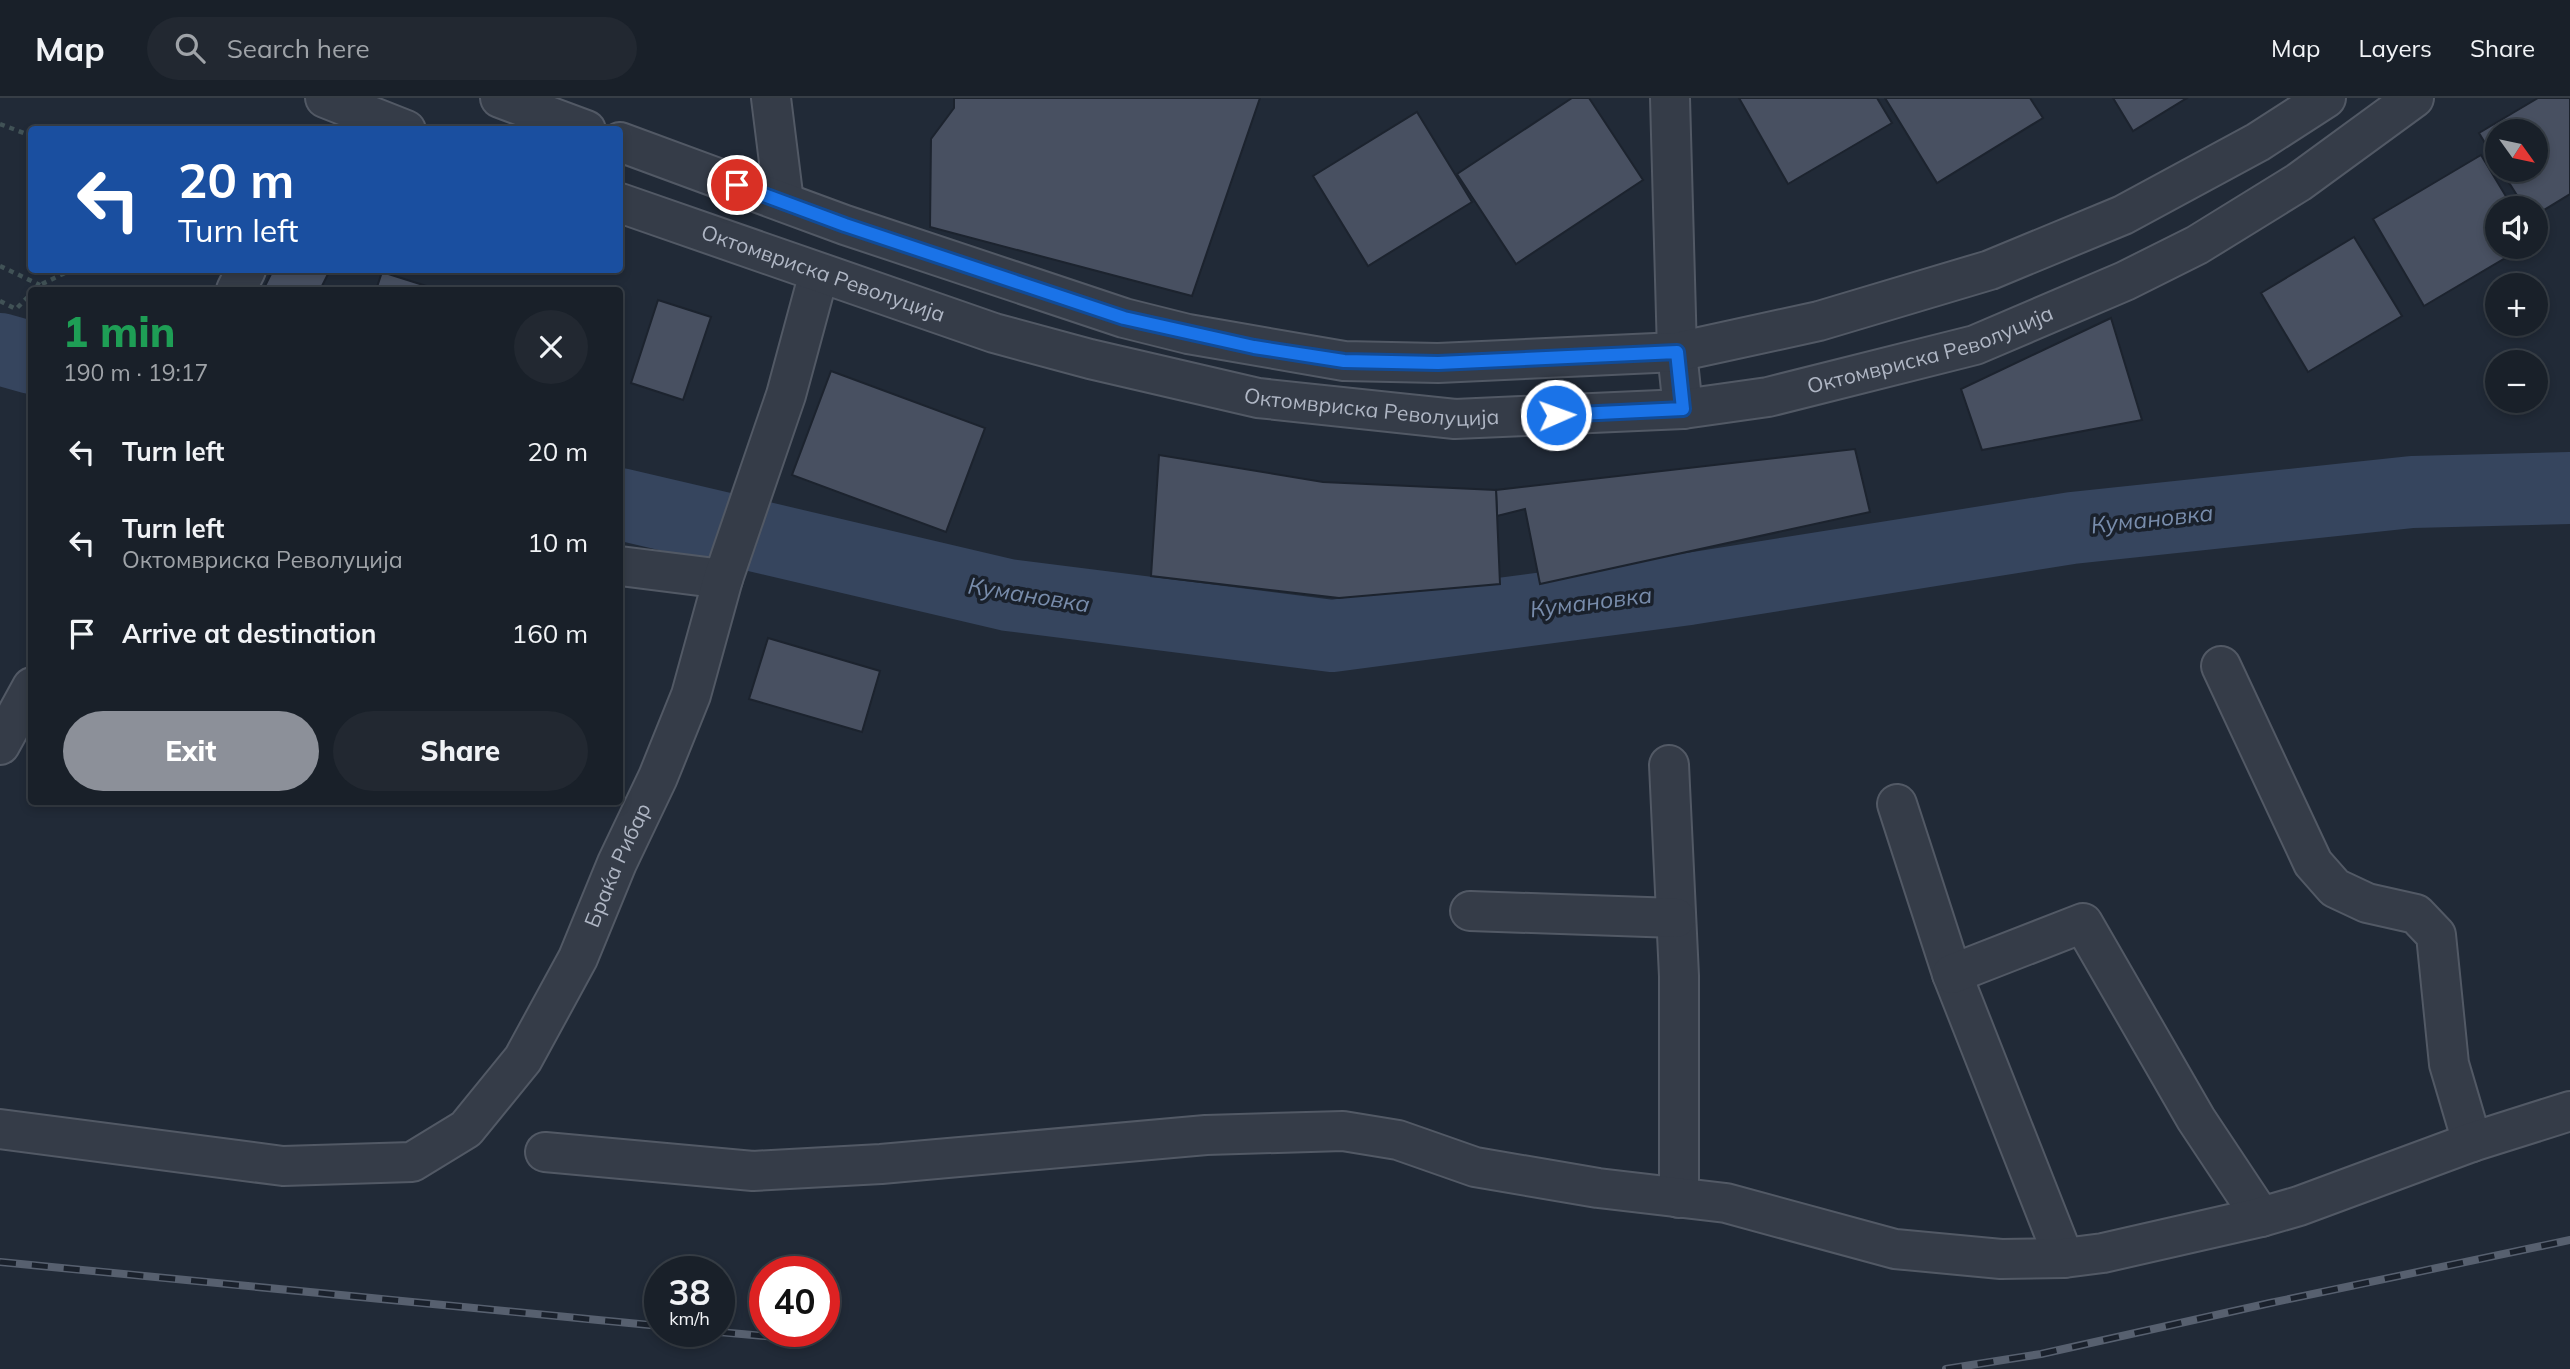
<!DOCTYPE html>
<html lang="en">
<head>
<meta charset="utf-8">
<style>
	:root { --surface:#192029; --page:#222831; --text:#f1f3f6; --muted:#9fa3a8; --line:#373e46; --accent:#8c9099 }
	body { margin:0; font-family:Mulish,sans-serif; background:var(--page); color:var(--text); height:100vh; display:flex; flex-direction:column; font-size:26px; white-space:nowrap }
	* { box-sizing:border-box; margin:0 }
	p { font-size:23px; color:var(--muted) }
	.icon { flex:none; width:38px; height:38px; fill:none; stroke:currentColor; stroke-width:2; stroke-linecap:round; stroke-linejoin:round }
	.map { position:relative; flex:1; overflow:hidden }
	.details { position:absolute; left:28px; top:189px; width:595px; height:518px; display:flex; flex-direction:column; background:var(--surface); border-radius:7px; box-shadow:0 4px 10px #0003,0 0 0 2px var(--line) }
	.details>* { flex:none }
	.guide { position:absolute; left:28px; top:28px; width:595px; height:147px; border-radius:7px; box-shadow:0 4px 10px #0003,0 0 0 2px var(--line); background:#1a4fa0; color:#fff; overflow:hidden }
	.needle { width:46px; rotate:123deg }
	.buttons { position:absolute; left:2485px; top:21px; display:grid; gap:14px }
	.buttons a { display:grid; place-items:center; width:63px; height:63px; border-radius:50%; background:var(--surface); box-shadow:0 4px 10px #0003,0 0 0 2px var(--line); font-size:35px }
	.speed { position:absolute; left:644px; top:1158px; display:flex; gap:14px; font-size:35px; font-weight:700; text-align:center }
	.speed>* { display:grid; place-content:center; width:91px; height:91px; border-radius:50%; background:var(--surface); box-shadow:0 4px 10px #0003,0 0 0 2px var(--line); line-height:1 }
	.speed small { font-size:18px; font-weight:400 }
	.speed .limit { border:10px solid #d22; background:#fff; color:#111 }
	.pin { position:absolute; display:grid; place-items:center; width:60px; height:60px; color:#fff; margin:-30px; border:4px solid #fff; border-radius:50%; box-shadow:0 2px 7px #0007 }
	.me { position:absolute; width:77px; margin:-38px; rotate:88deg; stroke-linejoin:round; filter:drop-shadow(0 0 5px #0008) }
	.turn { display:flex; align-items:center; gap:24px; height:147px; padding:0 35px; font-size:32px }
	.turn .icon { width:91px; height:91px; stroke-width:2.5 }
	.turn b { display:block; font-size:49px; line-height:60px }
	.round { display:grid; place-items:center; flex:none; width:74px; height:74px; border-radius:37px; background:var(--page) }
	.overview { display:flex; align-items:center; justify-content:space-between; height:119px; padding:0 35px }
	h1 { font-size:42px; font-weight:800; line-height:52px; color:#1e9e55 }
	.action { display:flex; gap:14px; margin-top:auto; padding:14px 35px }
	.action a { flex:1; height:80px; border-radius:42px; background:var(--accent); color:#fff; font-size:28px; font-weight:800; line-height:80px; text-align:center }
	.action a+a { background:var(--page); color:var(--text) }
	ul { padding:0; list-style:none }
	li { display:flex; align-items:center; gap:21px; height:91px; padding:0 35px }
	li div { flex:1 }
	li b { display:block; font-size:26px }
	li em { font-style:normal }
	header { display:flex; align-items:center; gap:42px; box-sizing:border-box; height:98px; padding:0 35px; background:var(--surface); border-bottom:2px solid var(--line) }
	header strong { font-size:33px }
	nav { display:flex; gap:38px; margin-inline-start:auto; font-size:24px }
	.search { width:490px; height:63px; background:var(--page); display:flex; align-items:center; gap:18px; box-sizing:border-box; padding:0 24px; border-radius:38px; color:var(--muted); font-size:26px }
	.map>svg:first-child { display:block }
</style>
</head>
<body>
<header>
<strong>Map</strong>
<div class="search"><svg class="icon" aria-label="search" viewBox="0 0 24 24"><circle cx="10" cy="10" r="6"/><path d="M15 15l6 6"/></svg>Search here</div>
<nav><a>Map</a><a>Layers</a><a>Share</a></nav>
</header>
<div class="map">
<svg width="2570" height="1271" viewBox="0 0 2570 1271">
	<rect width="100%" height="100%" fill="#212a37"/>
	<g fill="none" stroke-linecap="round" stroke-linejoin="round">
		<g stroke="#36455e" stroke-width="72">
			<path d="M0 251 32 260"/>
			<path d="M620 406 1008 497 1332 538 1689 491 2072 430 2412 394 2570 390"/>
		</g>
	</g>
	<g fill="#485061" stroke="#1c232e" stroke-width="2">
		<path d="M954 0H1260L1192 198 930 129 931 41 954 10Z"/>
		<path d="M1572 0H1589L1643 82 1516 166 1457 76Z"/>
		<path d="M1739 0H1877L1892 25 1788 86Z"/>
		<path d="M1885 0H2030L2043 20 1937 85Z"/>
		<path d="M2113 0H2187L2133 33Z"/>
		<path d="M2538 0H2570V96L2536 117V110H2525L2501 72H2536V33H2497V65L2479 35Z"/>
		<path d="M1417 14 1472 104 1368 168 1313 78Z"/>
		<path d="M2481 57 2513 110H2497V149H2524L2424 208 2373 121Z"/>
		<path d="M2354 139 2402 218 2308 274 2261 195Z"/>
		<path d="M273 172H330L320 192H263Z"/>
		<path d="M382 174 439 192H376Z"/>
		<path d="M658 202 711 219 683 302 631 285Z"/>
		<path d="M2111 220 2142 322 1982 352 1961 291Z"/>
		<path d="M831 273 985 330 946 434 792 377Z"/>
		<path d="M1855 351 1870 414 1540 486 1525 411 1497 418 1496 392Z"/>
		<path d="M1159 357 1323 384 1496 392 1500 486 1339 500 1151 478Z"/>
		<path d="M768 540 880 573 862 634 749 601Z"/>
	</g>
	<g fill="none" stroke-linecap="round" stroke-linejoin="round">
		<defs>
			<g id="minor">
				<path d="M771 0 784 104"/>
				<path d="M1670 0 1677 254 1683 311"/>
				<path d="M620 468 723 481"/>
				<path d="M2221 568 2313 765 2335 790 2367 805 2416 816 2436 837 2449 966 2472 1044"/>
				<path d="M1669 667 1679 878V1100"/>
				<path d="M1897 706 1952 876 2064 1160"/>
				<path d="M1470 813 1676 820"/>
				<path d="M1952 876 2083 825 2196 1021 2261 1119"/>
				<path id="s1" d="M0 1031 283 1068 412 1064 466 1031 523 961 578 860 617 765 658 679 691 597 723 481 786 297 819 175"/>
				<path d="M545 1054 753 1073 881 1066 1206 1037 1343 1033 1398 1042 1475 1069 1598 1090 1726 1105 1895 1151 2001 1161 2064 1160 2103 1155 2261 1119 2299 1108 2472 1044 2570 1013"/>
			</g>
			<g id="tertiary">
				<path d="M325 0 406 32"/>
				<path d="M500 0 586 32"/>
				<path d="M620 44 845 127 1124 220 1188 236 1344 263 1438 265 1677 254 1819 223 1990 172 2123 117 2258 44 2326 0"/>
				<path id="s2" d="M620 105 994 235 1090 261 1258 300 1455 321 1683 311 1768 299 1975 247 2125 183 2197 147 2299 84 2414 0"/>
				<path d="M236 192 246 172"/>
				<path d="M0 647 32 589"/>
			</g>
		</defs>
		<use href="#minor" stroke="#525965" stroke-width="42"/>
		<use href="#tertiary" stroke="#525965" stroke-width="42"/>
		<g stroke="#415256" stroke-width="4.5" stroke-dasharray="5 5" stroke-linecap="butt">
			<path d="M0 26 32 38"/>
			<path d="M0 168 40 187"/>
			<path d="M34 192 40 187 71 172"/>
			<path d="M0 203 16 211 32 195"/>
		</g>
		<use href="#minor" stroke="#353c48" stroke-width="38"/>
		<use href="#tertiary" stroke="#353c48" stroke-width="38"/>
		<defs>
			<g id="rail">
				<path d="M0 1164 660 1228"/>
				<path d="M719 1234 798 1241"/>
				<path d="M1946 1271 2041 1256 2270 1205 2570 1142"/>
			</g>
		</defs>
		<use href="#rail" stroke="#57606f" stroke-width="8"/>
		<use href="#rail" stroke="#1a212c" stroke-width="5" stroke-dasharray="16" stroke-linecap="butt"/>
	</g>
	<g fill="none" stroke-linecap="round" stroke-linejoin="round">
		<defs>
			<path id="route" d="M737 87 845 127 1124 220 1254 249 1344 263 1438 265 1677 254 1683 311 1556 317"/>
		</defs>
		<use href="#route" stroke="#114b97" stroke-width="18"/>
		<use href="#route" stroke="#1a73e8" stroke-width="12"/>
	</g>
	<g text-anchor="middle" stroke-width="7" stroke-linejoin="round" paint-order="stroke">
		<g font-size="21" fill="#afb6c4" stroke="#1a212c">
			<text dy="7" stroke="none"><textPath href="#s2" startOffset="215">Октомвриска Револуција</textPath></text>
			<text dy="7" stroke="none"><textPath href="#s2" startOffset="1349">Октомвриска Револуција</textPath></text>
			<text dy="7" stroke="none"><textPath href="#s2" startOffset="782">Октомвриска Револуција</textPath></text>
			<text dy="7" stroke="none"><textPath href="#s1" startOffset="784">Браќа Рибар</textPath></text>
		</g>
		<g font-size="23" font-style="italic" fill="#788cab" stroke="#1a212c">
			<text transform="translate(2152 421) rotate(-6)" y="8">Кумановка</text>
			<text transform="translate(1029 497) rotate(9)" y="8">Кумановка</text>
			<text transform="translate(1591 504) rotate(-7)" y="8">Кумановка</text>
		</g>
	</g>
</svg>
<div class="buttons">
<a><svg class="needle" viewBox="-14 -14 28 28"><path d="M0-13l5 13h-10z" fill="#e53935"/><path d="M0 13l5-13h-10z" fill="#9fa3a8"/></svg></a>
<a><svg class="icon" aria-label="sound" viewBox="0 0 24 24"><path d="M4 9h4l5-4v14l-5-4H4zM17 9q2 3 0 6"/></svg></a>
<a>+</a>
<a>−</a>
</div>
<div class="speed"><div>38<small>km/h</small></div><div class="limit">40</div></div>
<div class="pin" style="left:737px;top:87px;background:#d93025"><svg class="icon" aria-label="arrive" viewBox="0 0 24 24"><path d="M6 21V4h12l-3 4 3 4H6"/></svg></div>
<svg class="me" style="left:1556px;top:317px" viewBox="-20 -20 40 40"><circle r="17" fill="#1a73e8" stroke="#fff" stroke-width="3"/><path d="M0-11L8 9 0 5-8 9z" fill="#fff"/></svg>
<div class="guide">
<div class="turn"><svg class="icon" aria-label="left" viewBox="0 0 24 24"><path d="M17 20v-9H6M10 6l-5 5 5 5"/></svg><div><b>20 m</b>Turn left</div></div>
</div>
<section class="details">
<div class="overview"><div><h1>1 min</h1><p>190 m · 19:17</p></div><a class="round"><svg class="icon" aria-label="close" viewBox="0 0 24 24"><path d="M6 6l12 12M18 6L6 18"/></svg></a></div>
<ul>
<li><svg class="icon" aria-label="left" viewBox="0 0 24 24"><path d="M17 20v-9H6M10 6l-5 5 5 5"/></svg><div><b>Turn left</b></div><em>20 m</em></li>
<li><svg class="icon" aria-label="left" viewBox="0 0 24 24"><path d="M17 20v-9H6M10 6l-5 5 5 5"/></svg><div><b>Turn left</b><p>Октомвриска Револуција</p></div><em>10 m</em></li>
<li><svg class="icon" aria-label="arrive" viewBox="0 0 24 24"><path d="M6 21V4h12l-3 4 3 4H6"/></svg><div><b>Arrive at destination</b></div><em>160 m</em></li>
</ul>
<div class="action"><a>Exit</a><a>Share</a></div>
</section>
</div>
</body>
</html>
